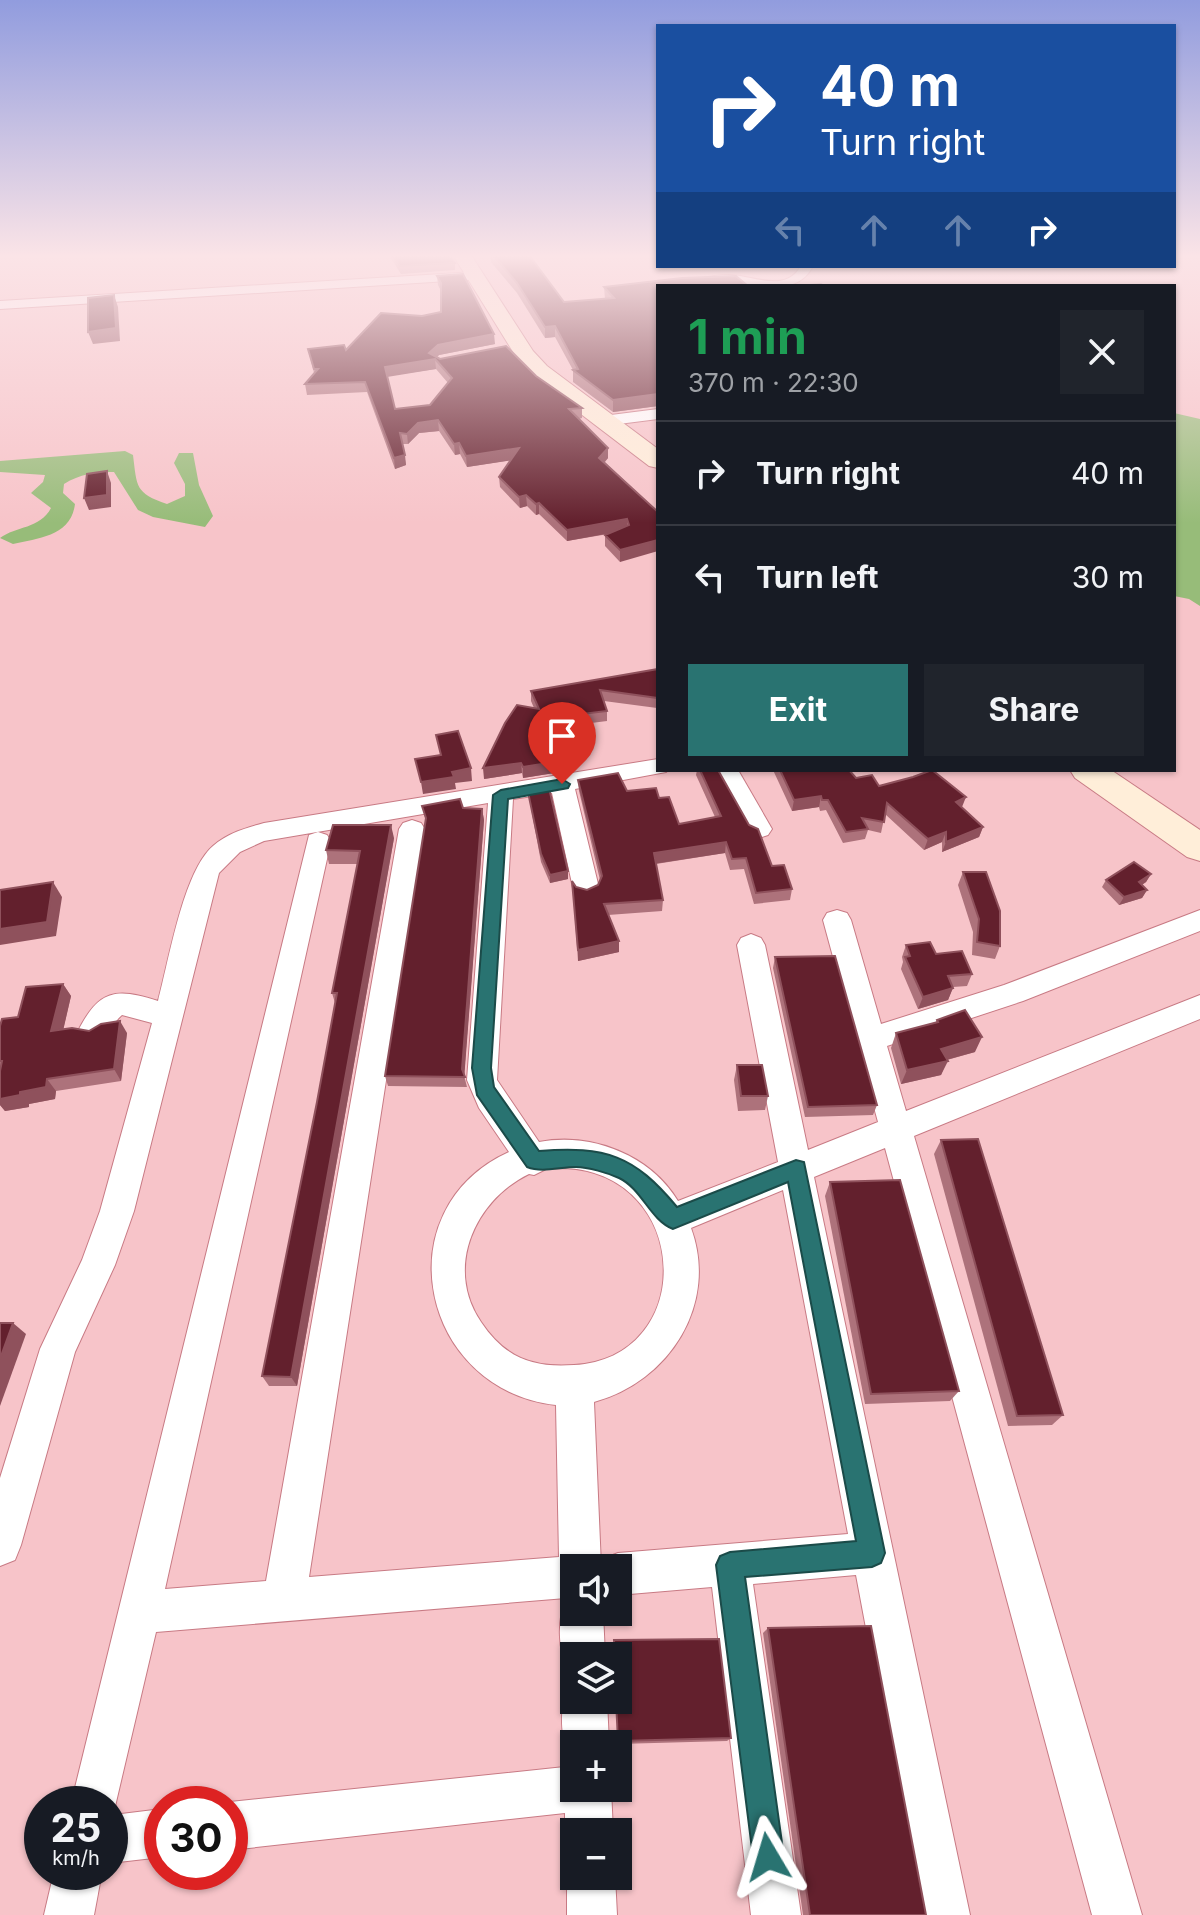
<!DOCTYPE html>
<html lang="en">
<head>
<meta charset="utf-8">
<style>
	:root { --surface:#171b24; --page:#20242c; --text:#f1f3f6; --muted:#9ea1a6; --line:#363941; --accent:#297371 }
	body { margin:0; font-family:Inter,sans-serif; background:var(--page); color:var(--text); height:100vh; display:flex; flex-direction:column; font-size:30px; white-space:nowrap }
	* { box-sizing:border-box; margin:0 }
	p { font-size:26px; color:var(--muted) }
	.icon { flex:none; width:44px; height:44px; fill:none; stroke:currentColor; stroke-width:2; stroke-linecap:round; stroke-linejoin:round }
	.map { position:relative; flex:1; overflow:hidden }
	.drawer { position:absolute; left:656px; top:284px; width:520px; height:488px; display:flex; flex-direction:column; background:var(--surface); border-radius:0px; box-shadow:0 2px 6px #0004 }
	.drawer>* { flex:none }
	.guide { position:absolute; left:656px; top:24px; width:520px; height:244px; border-radius:0px; box-shadow:0 2px 6px #0004; background:#1a4fa0; color:#fff; overflow:hidden }
	.tools { position:absolute; left:560px; top:1554px; display:grid; gap:16px }
	.tools a { display:grid; place-items:center; width:72px; height:72px; border-radius:0px; background:var(--surface); box-shadow:0 2px 6px #0004; font-size:40px }
	.speed { position:absolute; left:24px; top:1786px; display:flex; gap:16px; font-size:40px; font-weight:700; text-align:center }
	.speed>* { display:grid; place-content:center; width:104px; height:104px; border-radius:50%; background:var(--surface); box-shadow:0 2px 6px #0004; line-height:1 }
	.speed small { font-size:20px; font-weight:400 }
	.speed .limit { border:12px solid #d22; background:#fff; color:#111 }
	.pin { position:absolute; display:grid; place-items:center; width:68px; height:68px; color:#fff; margin:-82px -34px; border-radius:50% 50% 50% 0; rotate:-45deg; box-shadow:0 0 8px #0007 }
	.pin .icon { rotate:45deg }
	.me { position:absolute; width:88px; margin:-44px; rotate:353deg; stroke-linejoin:round; filter:drop-shadow(0 0 6px #0008) }
	.turn { display:flex; align-items:center; gap:28px; height:168px; padding:0 32px; font-size:36px }
	.turn .icon { width:104px; height:104px; stroke-width:2.5 }
	.turn b { display:block; font-size:56px; line-height:68px }
	.lanes { display:flex; align-items:center; height:76px; padding:0 32px; background:#0003; justify-content:center; gap:40px; direction:ltr }
	.lanes .off { opacity:.35 }
	.round { display:grid; place-items:center; flex:none; width:84px; height:84px; border-radius:0px; background:var(--page) }
	.headline { display:flex; align-items:center; justify-content:space-between; height:136px; padding:0 32px }
	h1 { font-size:48px; font-weight:700; line-height:60px; color:#1e9e55 }
	.primary-button { display:flex; gap:16px; margin-top:auto; padding:16px 32px }
	.primary-button a { flex:1; height:92px; border-radius:0px; background:var(--accent); color:#fff; font-size:32px; font-weight:700; line-height:92px; text-align:center }
	.primary-button a+a { background:var(--page); color:var(--text) }
	ul { padding:0; list-style:none }
	li { display:flex; align-items:center; gap:24px; height:104px; padding:0 32px; border-top:2px solid var(--line) }
	li div { flex:1 }
	li b { display:block; font-size:30px }
	li em { font-style:normal }
	.map>svg:first-child { display:block }
</style>
</head>
<body>
<div class="map">
<svg width="1200" height="1915" viewBox="0 0 1200 1915">
	<rect width="100%" height="100%" fill="#f7c4c9"/>
	<g fill="#97bc79">
		<path d="M1174 413 1200 419V606L1189 599 1174 596Z"/>
		<path d="M125 451 133 455C137 487 135 493 167 504L185 496V484L174 463 179 453H193L199 485 213 516 205 527 153 517 138 510 114 472C95 472 80 474 64 484L63 493 75 504C71 536 39 538 13 544L0 538C16 526 40 529 51 508L31 493 43 482 45 475 0 472V461Z"/>
	</g>
	<g fill="none" stroke-linecap="round" stroke-linejoin="round">
		<defs>
			<g id="street">
				<path d="M801 266H813C796 299 757 282 727 283 708 284 690 286 670 286L677 282C694 280 712 275 729 275 753 275 785 294 801 266Z"/>
				<path d="M475 272 481 276 480 279 0 309V301Z"/>
				<path d="M658 409V419L603 426 595 421 603 416Z"/>
				<path d="M658 759V770H668L666 772 575 789 599 888 595 895 586 898 577 895 573 888 552 793 513 799 497 1080 539 1142C592 1132 650 1155 678 1201L778 1162 737 945 741 938 751 934 761 938 765 945 808 1150 878 1122 823 920 827 913 837 910 847 913 851 920 881 1024 1004 985 1200 910V931L1023 1001 887 1046 906 1111 1200 995V1019L914 1136 1142 1915H1092L885 1148 814 1177 970 1915H920L856 1575 753 1584 801 1915H751L712 1587 618 1595V1568H574V1612H603L605 1656H574V1674L568 1671C558 1649 557 1621 566 1598L156 1632 113 1815 162 1809V1857L110 1863V1804H71L309 835 318 832 327 835 331 841 165 1589 266 1581 399 829 403 823 412 820 421 823 425 829 309 1577 559 1557 556 1405C421 1390 382 1210 509 1152L479 1108 467 1080 488 803 264 841 240 852 219 873 134 1211 115 1265 75 1352 21 1545 15 1560 0 1566V1478L40 1349 82 1260 100 1211 152 1023 122 1015C107 1028 106 1047 83 1039L78 1031C99 990 115 987 158 1001 169 961 183 872 213 846 228 833 246 828 264 823ZM565 1168C692 1174 698 1358 574 1365 533 1368 505 1358 481 1322 444 1268 475 1200 529 1174L534 1175 546 1169ZM783 1190 848 1534 618 1553 603 1559 601 1566 594 1402C669 1382 719 1304 691 1228Z"/>
				<path d="M714 770H738L772 829 768 835 759 838 750 835Z"/>
				<path d="M574 1682V1700H607L609 1744H574V1762L570 1760C560 1736 559 1708 569 1684Z"/>
				<path d="M574 1766V1788H611L613 1832H574V1849L565 1832V1813L230 1850V1804H226L230 1802Z"/>
				<path d="M574 1859V1876H615L617 1915H567V1876Z"/>
				<path d="M54 1872H102L94 1915H44Z"/>
			</g>
			<g id="secondary">
				<path d="M453 255H471L533 351 547 366 658 449V468L649 466 531 376 515 355Z"/>
				<path d="M1070 770H1111L1200 830V861L1187 857 1075 778Z"/>
			</g>
		</defs>
		<use href="#street" stroke="#c87a84" stroke-width="2"/>
		<use href="#secondary" stroke="#c87a84" stroke-width="2"/>
		<use href="#street" fill="#fff" fill-rule="evenodd"/>
		<use href="#secondary" fill="#ffeed9" fill-rule="evenodd"/>
	</g>
	<g fill="#ad727b" fill-rule="evenodd">
		<path d="M389 255H449L455 263V270L401 274Z"/>
		<path d="M491 255H529L564 302 605 299 604 287 658 286V406L613 412 573 382V370L555 337 545 338 517 293 491 262Z"/>
		<path d="M437 276 495 344 439 355 437 357 440 359 536 376 582 408V418L579 419 608 458 605 462 658 512 620 562 605 546V535L608 534 567 541 539 514 536 515 527 506 520 508 500 487 499 477 511 460 467 467 460 454 455 455 439 431 419 433 408 444H402L406 465 395 469 367 392 307 395 305 384 314 373 308 349 346 350 422 316 441 312V291L438 285ZM436 369 448 383 430 405 395 409 387 376Z"/>
		<path d="M658 669V719L657 708 604 701 607 711V721L560 727 573 759V770L523 778 522 773 484 779 534 708 531 701V691Z"/>
		<path d="M697 770H718L772 866 792 889 790 900 754 904 744 869 730 870 725 853 656 864 663 900 662 911 608 915 619 941V952L578 961 572 881 576 887 587 890 598 885 600 880 579 791 578 780 659 798 679 824 715 817 696 775Z"/>
		<path d="M773 770H849L856 778 879 786 962 807 983 827 979 837 942 852V842L924 850 885 814 881 833 868 830 865 839 843 843 826 810 820 811 819 807 792 811Z"/>
		<path d="M528 792 568 879 550 883 541 862Z"/>
		<path d="M422 806 482 809 484 820 464 1075 467 1087 388 1086 385 1076 426 822Z"/>
		<path d="M394 838 297 1386H269L262 1376 317 1102 335 1003 332 993 358 864H329L326 850Z"/>
		<path d="M963 872 1000 946 995 959 972 955 973 932 958 885Z"/>
		<path d="M1151 874 1146 882 1142 885 1147 890 1142 898 1119 905 1102 887 1106 880Z"/>
		<path d="M906 945 972 974 967 986 953 987 948 1000 918 1009 901 969 903 962 902 957Z"/>
		<path d="M775 957 877 1105 873 1115 805 1117 773 968Z"/>
		<path d="M63 984 71 996 63 1030 127 1033 121 1081 56 1091 55 1099 29 1104V1107L5 1111 0 1105V1026L18 1017Z"/>
		<path d="M937 1020 975 1052 947 1060 941 1075 901 1084 891 1048 896 1033 935 1023Z"/>
		<path d="M737 1065 768 1096 765 1110 738 1111 734 1080Z"/>
		<path d="M941 1140 1063 1415 1052 1425 1008 1426 934 1154Z"/>
		<path d="M830 1182 959 1391 950 1401 865 1404 825 1196Z"/>
		<path d="M768 1628 926 1915H803L763 1633Z"/>
		<path d="M616 1700 731 1738 727 1741 618 1744Z"/>
	</g>
	<g fill="#8f515c">
		<path d="M114 295 118 307 120 341 93 344 88 332Z"/>
		<path d="M555 326V337L545 338V327Z"/>
		<path d="M494 334 495 344 439 355 435 359 436 369 387 377 385 367 429 353 438 345Z"/>
		<path d="M658 394V406L613 412V400Z"/>
		<path d="M438 420 439 431 419 433 408 444 407 434 418 423Z"/>
		<path d="M459 443 460 454 455 455 454 444Z"/>
		<path d="M519 448 520 459 467 467 466 456Z"/>
		<path d="M608 448V458L599 468V458Z"/>
		<path d="M405 455 406 465 395 469 394 458Z"/>
		<path d="M107 471 111 483V507L89 510 84 498Z"/>
		<path d="M526 495 527 506 520 508 519 497Z"/>
		<path d="M539 503V514L536 515V504Z"/>
		<path d="M627 519V530L567 541V530Z"/>
		<path d="M658 540V551L620 562V550Z"/>
		<path d="M573 759V770L523 778V767Z"/>
		<path d="M521 763 522 773 484 779 483 768Z"/>
		<path d="M471 768 472 781 455 783 456 789 423 794 421 782 452 772Z"/>
		<path d="M821 796 819 807 792 811 794 800Z"/>
		<path d="M966 797 962 807 956 802Z"/>
		<path d="M482 809 484 820 464 1080 462 1069Z"/>
		<path d="M391 825 394 838 297 1386 291 1377Z"/>
		<path d="M983 827 979 837 942 852 946 842Z"/>
		<path d="M946 832 942 842 924 850 928 839Z"/>
		<path d="M726 842 725 853 653 864 654 853Z"/>
		<path d="M568 871V879L550 883V875Z"/>
		<path d="M1151 874 1146 882 1134 890 1139 882Z"/>
		<path d="M53 882 62 897 56 936 0 945V929Z"/>
		<path d="M1147 890 1142 898 1119 905 1124 897Z"/>
		<path d="M619 941V952L578 961V950Z"/>
		<path d="M63 984 71 996 60 1044 51 1031Z"/>
		<path d="M953 988 948 1000 918 1009 923 997Z"/>
		<path d="M120 1021 127 1033 121 1081 114 1069Z"/>
		<path d="M982 1037 975 1052 935 1063 941 1049Z"/>
		<path d="M948 1061 941 1075 901 1084 907 1070Z"/>
		<path d="M47 1079 56 1091 55 1099 29 1104V1107L5 1111 0 1105V1099L20 1092Z"/>
		<path d="M13 1323 26 1334 0 1406V1359Z"/>
	</g>
	<g fill="#63202d" stroke="#8f515c" stroke-width="2" fill-rule="evenodd">
		<path d="M392 255H449L455 263 400 266Z"/>
		<path d="M493 255H529L564 302 614 298 604 287 682 278 736 276 748 286H658V394L613 400 573 370 578 369 555 326 545 327 517 283Z"/>
		<path d="M463 274 494 334 438 345 429 353 440 359 506 346 536 376 582 408 569 409 608 448 599 458 658 512V540L620 550 605 535 629 525 627 519 567 530 539 503 536 504 526 495 519 497 499 477 519 448 466 456 459 443 454 444 438 420 418 423 407 434 400 433 405 455 394 458 365 382 305 384 318 369H314L308 349 344 345 346 350 381 313 422 316 441 312V283L437 276ZM435 359 452 378 430 405 395 409 385 367Z"/>
		<path d="M821 284 824 286H799Z"/>
		<path d="M114 295 116 328 88 332V298Z"/>
		<path d="M107 471V495L84 498 87 474Z"/>
		<path d="M658 669V704L657 698 600 690 607 711 557 717 573 759 523 767 521 763 483 768 505 723 517 705 539 709 531 691Z"/>
		<path d="M458 731 471 768 452 772 454 777 421 782 415 759 441 755 436 735Z"/>
		<path d="M700 770H718L749 825 758 829 772 866 784 865 792 889 756 893 746 858 732 859 726 842 654 853 663 900 604 904 619 941 578 950 572 881 576 887 587 890 598 885 602 876 578 780 618 773 627 791 656 788 659 798 669 797 679 824 721 816Z"/>
		<path d="M780 770H849L856 778 872 775 879 786 913 777 932 770 966 797 956 802 983 827 946 842V832L928 839 887 803 884 822 862 818 868 829 846 832 828 800H822L821 796 794 800Z"/>
		<path d="M549 788 568 871 550 875 541 854 528 792Z"/>
		<path d="M460 799 463 808 482 809 462 1069 465 1077 385 1076 426 818 422 806Z"/>
		<path d="M333 825H391L291 1377 262 1376 317 1102 337 993H332L360 851 326 850Z"/>
		<path d="M1134 862 1151 874 1139 882 1147 890 1124 897 1106 880Z"/>
		<path d="M963 872H986L1000 911V946L977 942 979 919Z"/>
		<path d="M53 882 47 922 0 929V890Z"/>
		<path d="M930 942 936 954 962 951 972 974 948 976 953 988 923 997 905 957 910 956 906 945Z"/>
		<path d="M835 956 877 1105 808 1107 775 957Z"/>
		<path d="M63 984 51 1031 72 1028 89 1031 101 1024 120 1021 114 1069 47 1079 46 1087 20 1092V1095L0 1099V1071L2 1061H0V1026L2 1019 18 1017 26 987Z"/>
		<path d="M965 1010 982 1037 941 1049 948 1061 907 1070 896 1033 938 1022 937 1020Z"/>
		<path d="M737 1065H762L768 1096H741Z"/>
		<path d="M978 1139 1063 1415 1017 1416 941 1140Z"/>
		<path d="M900 1180 959 1391 871 1394 830 1182Z"/>
		<path d="M0 1323H13L0 1359Z"/>
		<path d="M871 1626 926 1915H810L768 1628Z"/>
		<path d="M719 1639 731 1738 618 1741 616 1700H618V1656H615L614 1640Z"/>
	</g>
	<linearGradient id="sky" x2="0" y2="1"><stop stop-color="#919cde"/><stop offset="0.49" stop-color="#fbe4e7"/><stop offset="1" stop-color="#fbe4e7" stop-opacity="0"/></linearGradient>
	<rect width="1200" height="523" fill="url(#sky)"/>
	<path fill="#297371" stroke="#1b4b49" stroke-width="2" d="M562 779 570 784 568 788 508 799 491 1068 494 1087 539 1151C606 1146 634 1155 677 1207L796 1160 804 1162 885 1553 881 1563 872 1567 745 1577 784 1857 779 1868 768 1872 757 1868 753 1857 716 1565 720 1556 730 1552 856 1541 788 1182 673 1229C650 1220 642 1189 619 1178 608 1173 588 1167 576 1167 560 1167 542 1173 527 1167L477 1095 472 1068 493 795 501 790Z"/>
</svg>
<div class="tools">
<a><svg class="icon" aria-label="sound" viewBox="0 0 24 24"><path d="M4 9h4l5-4v14l-5-4H4zM17 9q2 3 0 6"/></svg></a>
<a><svg class="icon" aria-label="layers" viewBox="0 0 24 24"><path d="M12 4l9 5-9 5-9-5zM3 14l9 5 9-5"/></svg></a>
<a>+</a>
<a>−</a>
</div>
<div class="speed"><div>25<small>km/h</small></div><div class="limit">30</div></div>
<div class="pin" style="left:562px;top:784px;background:#d93025"><svg class="icon" aria-label="arrive" viewBox="0 0 24 24"><path d="M6 21V4h12l-3 4 3 4H6"/></svg></div>
<svg class="me" style="left:768px;top:1857px" viewBox="-20 -20 40 40"><path d="M0-17L14 15 0 8-14 15z" fill="#297371" stroke="#fff" stroke-width="4"/></svg>
<div class="guide">
<div class="turn"><svg class="icon" aria-label="right" viewBox="0 0 24 24"><path d="M7 20v-9h11M14 6l5 5-5 5"/></svg><div><b>40 m</b>Turn right</div></div>
<div class="lanes"><svg class="icon off" aria-label="left" viewBox="0 0 24 24"><path d="M17 20v-9H6M10 6l-5 5 5 5"/></svg><svg class="icon off" aria-label="ahead" viewBox="0 0 24 24"><path d="M12 20V5M6 11l6-6 6 6"/></svg><svg class="icon off" aria-label="ahead" viewBox="0 0 24 24"><path d="M12 20V5M6 11l6-6 6 6"/></svg><svg class="icon" aria-label="right" viewBox="0 0 24 24"><path d="M7 20v-9h11M14 6l5 5-5 5"/></svg></div>
</div>
<section class="drawer">
<div class="headline"><div><h1>1 min</h1><p>370 m · 22:30</p></div><a class="round"><svg class="icon" aria-label="close" viewBox="0 0 24 24"><path d="M6 6l12 12M18 6L6 18"/></svg></a></div>
<ul>
<li><svg class="icon" aria-label="right" viewBox="0 0 24 24"><path d="M7 20v-9h11M14 6l5 5-5 5"/></svg><div><b>Turn right</b></div><em>40 m</em></li>
<li><svg class="icon" aria-label="left" viewBox="0 0 24 24"><path d="M17 20v-9H6M10 6l-5 5 5 5"/></svg><div><b>Turn left</b></div><em>30 m</em></li>
</ul>
<div class="primary-button"><a>Exit</a><a>Share</a></div>
</section>
</div>
</body>
</html>
